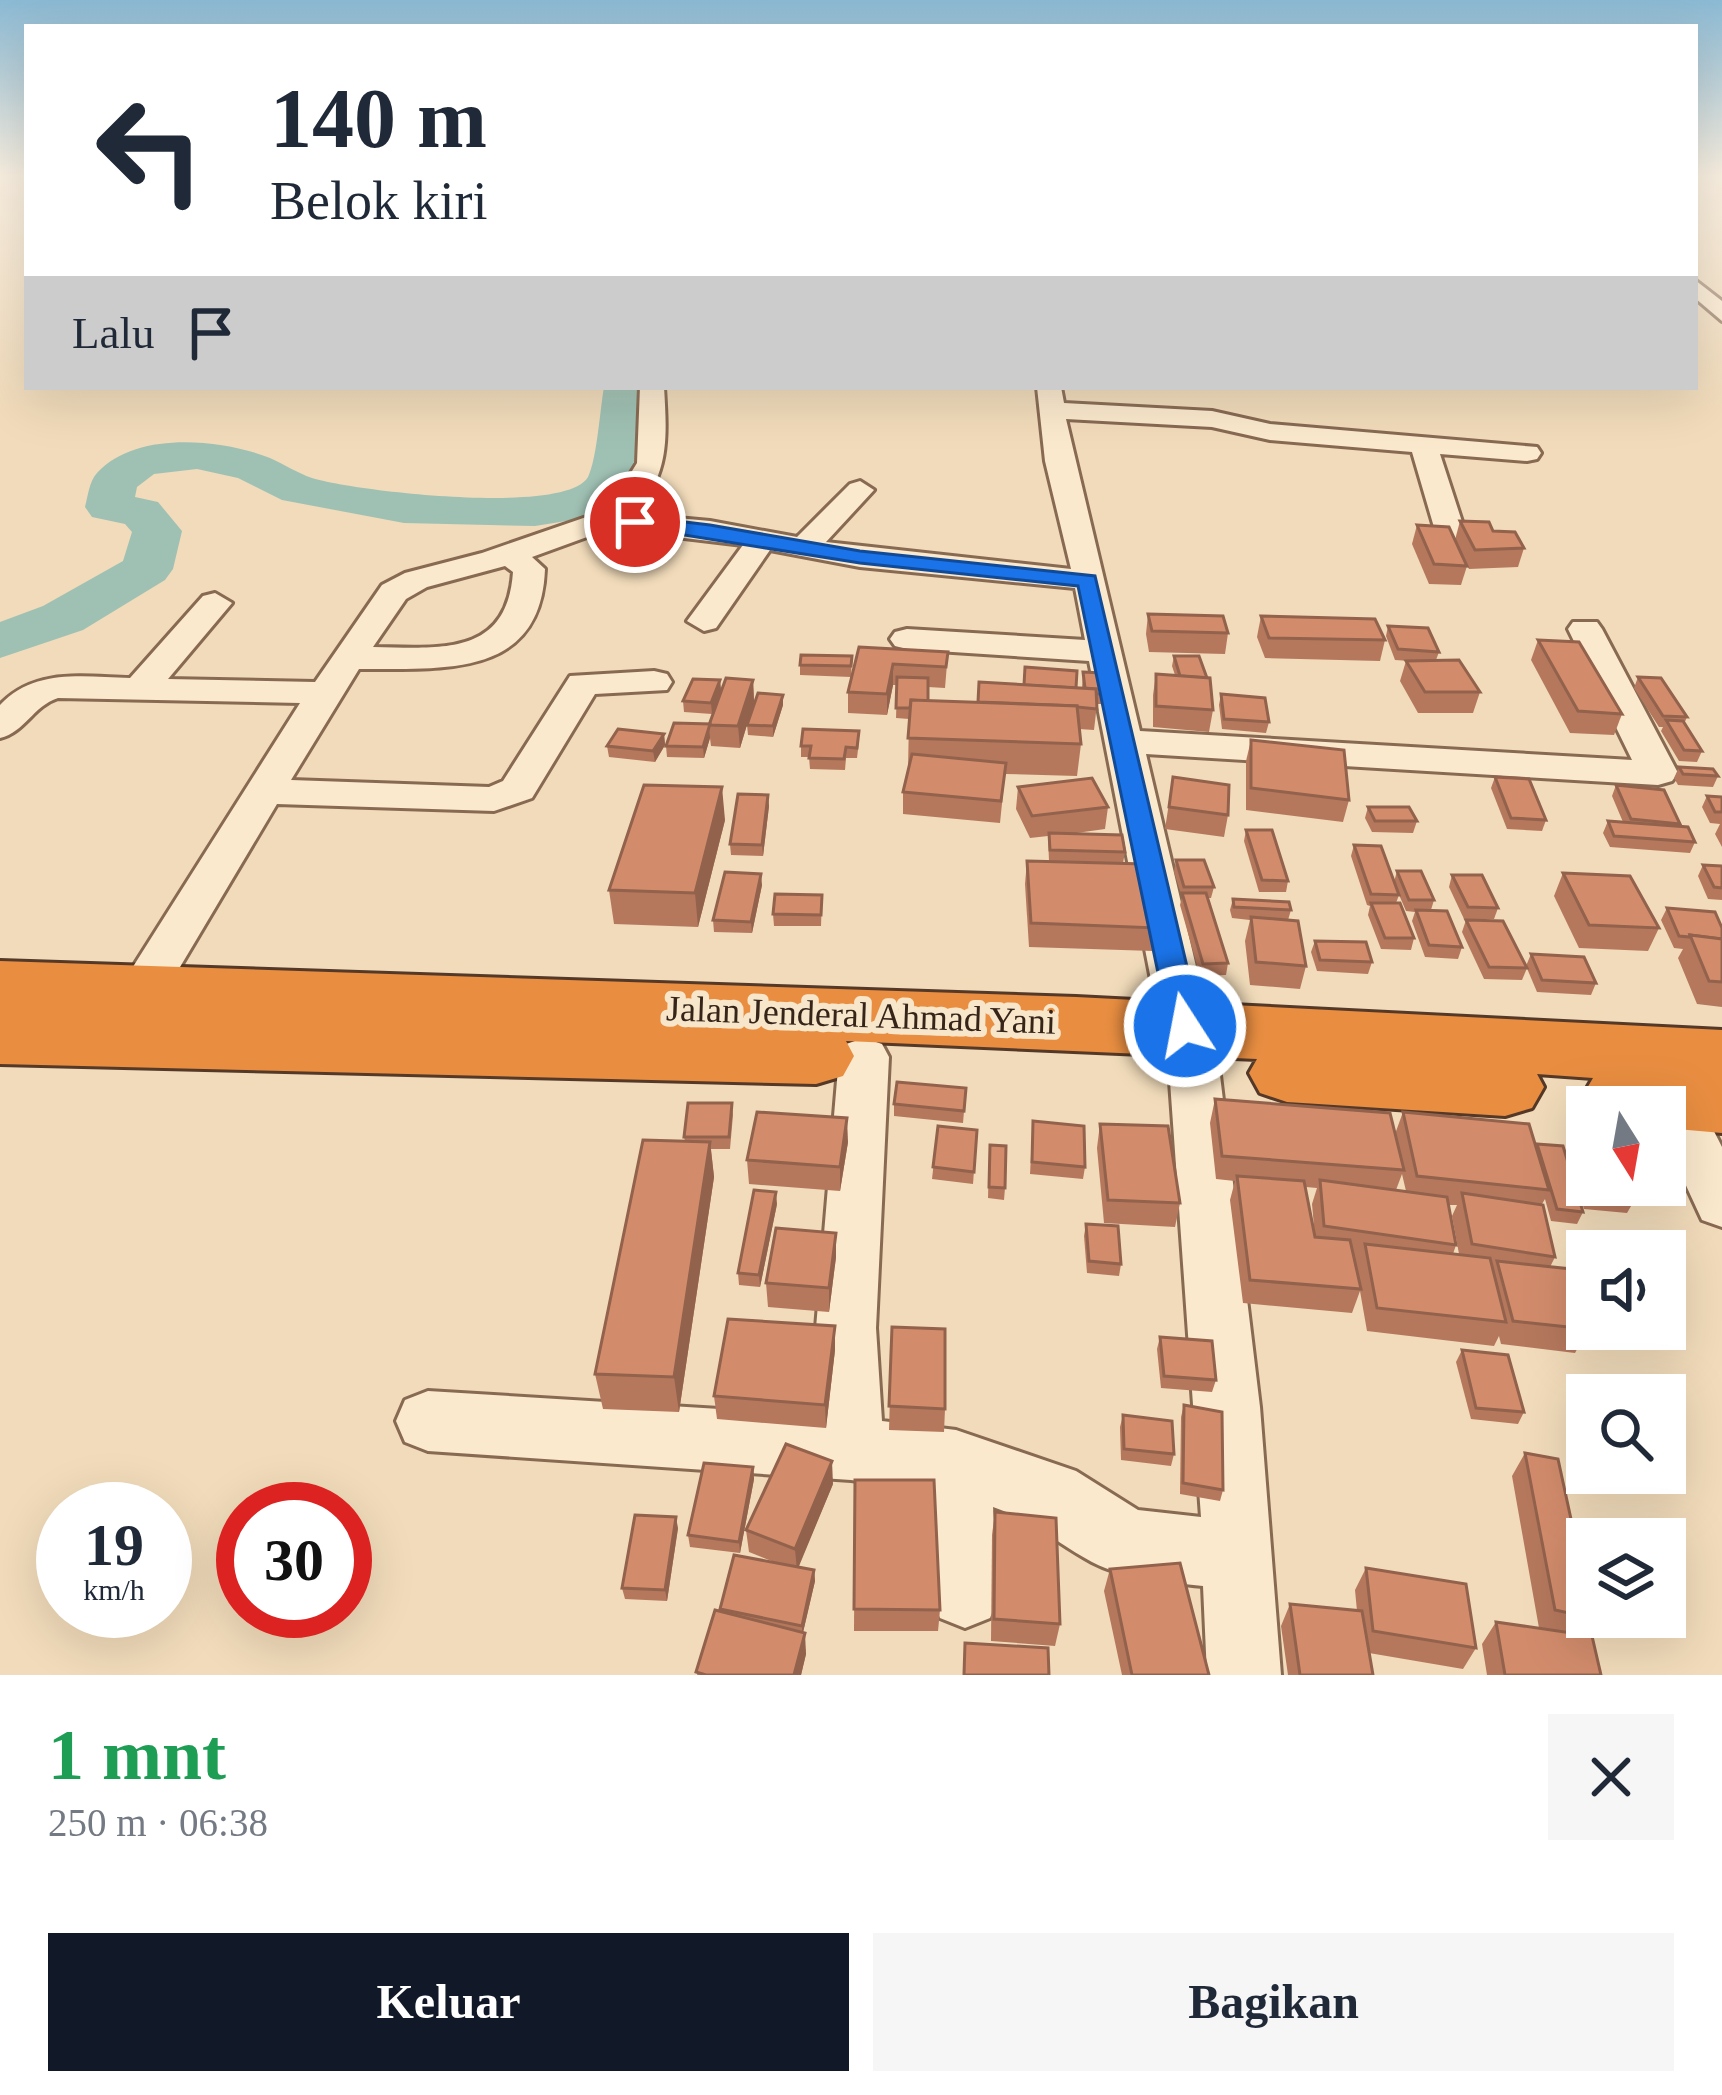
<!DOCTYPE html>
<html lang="id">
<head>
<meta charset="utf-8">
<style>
	:root { --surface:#fff; --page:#f6f6f7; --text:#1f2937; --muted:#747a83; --accent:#111827 }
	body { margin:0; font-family:"Times New Roman",serif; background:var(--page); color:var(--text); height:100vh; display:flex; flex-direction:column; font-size:45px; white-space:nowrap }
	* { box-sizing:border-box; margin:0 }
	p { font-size:39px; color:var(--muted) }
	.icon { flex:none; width:66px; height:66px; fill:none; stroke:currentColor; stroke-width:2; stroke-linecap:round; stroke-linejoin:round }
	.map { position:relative; height:1675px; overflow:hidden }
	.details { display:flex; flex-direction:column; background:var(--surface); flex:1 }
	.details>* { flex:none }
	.top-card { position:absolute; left:24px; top:24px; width:1674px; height:366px; border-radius:0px; box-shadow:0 12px 48px #0002; background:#fff; color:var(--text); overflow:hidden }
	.needle { width:78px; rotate:169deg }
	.buttons { position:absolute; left:1566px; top:1086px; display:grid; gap:24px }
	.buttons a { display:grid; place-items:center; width:120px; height:120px; border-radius:0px; background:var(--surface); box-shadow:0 12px 48px #0002; font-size:60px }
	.speed { position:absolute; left:36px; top:1482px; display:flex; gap:24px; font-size:60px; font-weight:700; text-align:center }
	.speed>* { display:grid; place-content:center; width:156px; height:156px; border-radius:50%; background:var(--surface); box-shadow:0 12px 48px #0002; line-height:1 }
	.speed small { font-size:30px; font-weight:400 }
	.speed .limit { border:18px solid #d22; background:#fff; color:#111 }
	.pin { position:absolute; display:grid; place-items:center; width:102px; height:102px; color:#fff; margin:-51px; border:6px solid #fff; border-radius:50%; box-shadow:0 3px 12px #0007 }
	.me { position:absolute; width:132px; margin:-66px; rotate:349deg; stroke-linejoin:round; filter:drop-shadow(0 0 9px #0008) }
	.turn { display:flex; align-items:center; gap:42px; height:252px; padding:0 48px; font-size:54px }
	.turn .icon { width:156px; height:156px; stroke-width:2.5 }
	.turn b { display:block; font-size:84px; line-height:102px }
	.then { display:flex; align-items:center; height:114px; padding:0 48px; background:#0003; gap:24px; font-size:45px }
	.round { display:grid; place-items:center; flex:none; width:126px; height:126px; border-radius:0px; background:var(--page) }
	.overview { display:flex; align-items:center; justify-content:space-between; height:204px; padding:0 48px }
	h1 { font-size:72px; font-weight:600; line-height:90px; color:#1e9e55 }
	.button { display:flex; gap:24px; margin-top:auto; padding:24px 48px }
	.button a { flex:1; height:138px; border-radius:0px; background:var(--accent); color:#fff; font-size:48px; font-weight:600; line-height:138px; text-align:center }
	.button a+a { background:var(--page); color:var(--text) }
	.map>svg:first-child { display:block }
</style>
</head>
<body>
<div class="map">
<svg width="1722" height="1675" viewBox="0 0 1722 1675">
	<rect width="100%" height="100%" fill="#f1dbba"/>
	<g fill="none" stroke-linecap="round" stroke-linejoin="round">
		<path fill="#9fc1b3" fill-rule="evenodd" d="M604 387H644L633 482 602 514 585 518 535 526 404 523 282 500 238 478 197 469 154 474 137 487 135 497 158 502 182 531 173 569 165 580 83 630 0 658V622L43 606 123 561 132 532 125 524 92 517 85 507C88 496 89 482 97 473 136 430 222 439 270 458 284 464 297 473 312 478 353 491 566 516 588 477 597 459 600 409 604 387Z"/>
		<defs>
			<g id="minor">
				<path d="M1695 280 1722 301V321L1695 298Z"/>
				<path d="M640 387H664C667 437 670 476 633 514L710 521 797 537 850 484 860 481 874 490 826 542 1071 569 1045 461 1037 387H1061L1064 403 1212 411 1270 424 1537 447 1541 453 1537 459 1527 461 1440 454 1466 534 1451 543 1436 534 1412 452 1270 440 1212 427 1066 419 1140 731 1632 760 1568 629 1573 622H1597L1602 629 1678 773 1672 781 1658 785 1146 754 1210 1026 1202 1039 1185 1044 1168 1039 1160 1026 1089 661 907 649 895 646 890 639 895 632 907 629 1085 640 1075 588 860 567 770 550 716 628 704 631 687 621 743 545 609 529 532 557 545 569C541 679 443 668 359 669L291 780 489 787 503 781 570 676 654 671 667 674 672 682 667 690 595 694 532 798 494 811 277 804 158 1004 141 1009 124 1004 117 992 300 703 58 698C33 706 25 732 0 738V705C35 668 83 677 130 678L203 596 215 593 232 603 168 679 315 682 382 585 405 573 482 553 595 514 614 500 637 463ZM505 566 513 572C507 657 441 648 373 647L406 599 427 587Z"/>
				<path d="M864 1038 882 1044 889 1057 876 1328 882 1421 956 1430 1076 1471 1138 1510 1201 1517 1169 1067 1176 1054 1194 1048 1212 1054 1219 1067 1260 1407 1281 1675H1207L1203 1586C1165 1582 1127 1580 1092 1562 1055 1542 1036 1522 993 1507L1000 1593 990 1618 965 1628 940 1618 930 1593 924 1490 851 1480 428 1451 405 1442 396 1421 405 1400 428 1391 818 1415 816 1328 839 1057 846 1044Z"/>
				<path d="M1672 1078 1690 1084 1722 1147V1227L1702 1220 1665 1140V1107H1650L1646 1098 1654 1084Z"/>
			</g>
			<path id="highway" d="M0 961 1076 997 1722 1030V1133L1665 1128V1107H1590L1583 1095 1593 1078 1537 1074 1544 1087 1532 1108 1505 1116 1287 1102 1260 1093 1249 1073 1257 1059 846 1041 854 1056 843 1076 816 1084 0 1064Z"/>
		</defs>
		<use href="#minor" stroke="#886a53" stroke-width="6"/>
		<use href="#highway" stroke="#553928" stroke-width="6"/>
		<use href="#minor" fill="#fbe9cd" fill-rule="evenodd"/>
		<use href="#highway" fill="#e98e41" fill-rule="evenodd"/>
	</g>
	<g fill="#b5785d" fill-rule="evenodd">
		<path d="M1460 521 1493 531 1524 548 1518 567 1469 569 1455 540Z"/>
		<path d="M1417 525 1467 566 1461 585 1429 584 1412 544Z"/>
		<path d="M1148 614 1228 633 1225 654 1149 652 1146 634Z"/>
		<path d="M1261 616 1385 640 1380 661 1265 658 1257 637Z"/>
		<path d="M1388 626 1439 652 1436 660 1480 692 1473 713H1418L1400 681 1406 661H1410L1395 660 1386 636Z"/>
		<path d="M1538 640 1622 714 1614 735 1570 733 1531 660Z"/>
		<path d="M859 647 948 652 945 688 928 687V701L978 702 1082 688 1083 672 1106 694 1104 704H1097L1094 730 1079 729 1081 744 1077 776 1005 774 1000 823 903 814V792L908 770 909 719 896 718 897 685H893L887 715 848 713V692Z"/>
		<path d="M852 656 851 677 800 675V665Z"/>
		<path d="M1174 656 1213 710 1209 732 1153 727V695L1156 674 1175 675 1172 666Z"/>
		<path d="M1638 677 1687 717 1684 724 1702 751 1697 762 1679 761 1661 731 1663 727H1659L1634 688Z"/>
		<path d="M720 680 721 691 712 714 684 712 683 701Z"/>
		<path d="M753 680 754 701 783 705 773 737 748 735 747 725 740 748 711 746 710 738 704 758 667 757 666 746 709 724Z"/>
		<path d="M1221 694 1269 722 1266 733 1222 729 1219 705Z"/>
		<path d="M664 734 665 745 655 762 609 757 607 746Z"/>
		<path d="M1251 740 1349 800 1343 822 1246 810V761Z"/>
		<path d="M859 741 857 758H846L845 770 810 769 809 757H801V746Z"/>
		<path d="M1679 767 1718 776 1713 787 1678 785 1674 778Z"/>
		<path d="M1173 777 1228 815 1224 837 1165 829Z"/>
		<path d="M1495 777 1546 820 1542 831 1507 829 1491 788Z"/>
		<path d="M1616 785 1680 824 1679 826 1695 842 1690 853 1610 847 1603 833 1608 821 1623 822 1612 796Z"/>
		<path d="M1018 787 1108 807 1105 829 1069 834 1125 852 1123 863 1049 861 1048 836 1030 838 1016 809Z"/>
		<path d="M1707 796 1722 797V847L1715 834 1720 824 1710 823 1702 807Z"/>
		<path d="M769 806 763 856 731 855 730 844Z"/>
		<path d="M1368 807 1417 821 1413 833 1372 832 1365 818Z"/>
		<path d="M725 820 698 927 614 924 609 890Z"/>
		<path d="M1246 830 1288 881 1286 892H1259L1244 841Z"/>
		<path d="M1354 845 1394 882 1397 871 1434 900 1431 910 1462 947 1458 959 1425 957 1412 921 1415 912 1406 911 1397 890 1399 895 1396 903 1414 938 1411 950 1381 949 1368 915 1370 906 1367 905 1351 856Z"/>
		<path d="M1176 860 1214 887 1211 898H1208L1228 963 1226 975 1200 976 1180 905 1182 897 1174 872Z"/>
		<path d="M1027 861 1157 928 1153 951 1029 947 1025 884Z"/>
		<path d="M1703 865 1722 866V900L1708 899 1698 876Z"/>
		<path d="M1563 873 1659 928 1648 951 1579 948 1554 896Z"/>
		<path d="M1452 875 1498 908 1494 919H1464L1449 887Z"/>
		<path d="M762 885 752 933 714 932 713 920Z"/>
		<path d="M822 895 821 926H774L773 914Z"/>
		<path d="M1233 899 1291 910 1288 920 1306 966 1300 989 1250 985 1245 941 1250 920 1232 918 1230 910Z"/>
		<path d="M1667 908 1722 928V1007L1697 1004 1678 958 1683 949 1674 948 1661 920Z"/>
		<path d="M1466 920 1527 968 1522 980 1484 979 1462 932Z"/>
		<path d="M1315 941 1372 962 1368 974 1317 971 1311 952Z"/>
		<path d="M1531 954 1596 983 1591 995 1537 992 1526 966Z"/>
		<path d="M966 1088 963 1123 894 1116V1104Z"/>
		<path d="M1215 1099 1395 1134 1403 1112 1536 1147 1537 1144 1583 1212 1577 1224 1551 1221 1545 1199 1542 1204 1555 1257 1550 1267 1588 1329 1575 1353 1501 1344 1499 1336 1494 1346 1367 1331 1360 1291 1352 1313 1243 1303 1230 1200 1235 1181 1216 1179 1210 1123ZM1402 1174 1406 1191 1396 1190ZM1306 1187 1317 1188 1312 1204 1315 1237ZM1448 1205H1457L1452 1216 1459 1254H1453L1456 1245Z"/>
		<path d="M732 1103 733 1115 730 1149H711L714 1177 679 1412 603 1409 595 1374 685 1141 684 1137Z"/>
		<path d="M1033 1121 1085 1167 1083 1179 1030 1174Z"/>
		<path d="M1100 1124 1180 1203 1175 1227 1104 1223 1097 1148Z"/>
		<path d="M938 1126 977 1130 973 1184 932 1179Z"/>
		<path d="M848 1142 840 1191 749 1184 747 1160Z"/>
		<path d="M1573 1146 1634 1201 1627 1213 1584 1209 1568 1158Z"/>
		<path d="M989 1157 1005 1188 1004 1200 988 1198Z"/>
		<path d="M777 1204 760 1287 739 1285 738 1273Z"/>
		<path d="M1086 1224 1121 1264 1119 1276 1087 1273 1084 1236Z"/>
		<path d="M836 1233V1257L829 1312 768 1307 766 1283Z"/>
		<path d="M835 1326V1350L826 1428 717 1419 714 1396Z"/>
		<path d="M892 1327 945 1409 944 1432 889 1430Z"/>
		<path d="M1160 1337 1216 1380 1212 1392 1161 1388 1157 1349Z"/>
		<path d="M1462 1350 1524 1412 1518 1424 1471 1419 1456 1362Z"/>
		<path d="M1184 1405 1223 1490 1220 1501 1180 1494 1181 1417Z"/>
		<path d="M1123 1415 1174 1454 1171 1466 1121 1460 1120 1427Z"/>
		<path d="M1525 1453 1592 1618 1580 1634 1601 1675H1487L1482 1644 1496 1622 1539 1628 1512 1476Z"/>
		<path d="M753 1467 754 1479 740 1553 690 1547 688 1535Z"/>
		<path d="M855 1480 940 1610 938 1631H854Z"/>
		<path d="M833 1484 798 1567 814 1570 815 1581 803 1632 806 1654 801 1675H697L721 1611 774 1562 749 1552 746 1530Z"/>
		<path d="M995 1512 1060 1624 1055 1646 991 1641 992 1535Z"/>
		<path d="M678 1528 667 1601 625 1599 622 1588Z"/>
		<path d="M1366 1568 1476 1648 1463 1669 1369 1653 1373 1675H1288L1281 1626 1290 1604 1357 1611 1355 1590Z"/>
		<path d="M1110 1569 1209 1675H1122L1104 1591Z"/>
	</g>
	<g fill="#93624c">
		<path d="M893 664V685L887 715V694Z"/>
		<path d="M720 680 721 691 712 714 711 703Z"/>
		<path d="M753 680 754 701 740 748 738 726Z"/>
		<path d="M783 695V705L773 737V726Z"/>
		<path d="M709 727 710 738 704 758 703 747Z"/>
		<path d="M664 734 665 745 655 762 653 751Z"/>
		<path d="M722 787 725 820 698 927 695 893Z"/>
		<path d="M768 795 769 806 763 856 762 845Z"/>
		<path d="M761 874 762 885 752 933 751 922Z"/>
		<path d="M847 1118 848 1142 840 1191V1167Z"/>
		<path d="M710 1142 714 1177 679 1412 674 1377Z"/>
		<path d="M776 1192 777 1204 760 1287 759 1275Z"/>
		<path d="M836 1233V1257L829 1312V1288Z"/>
		<path d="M835 1326V1350L826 1428 825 1405Z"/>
		<path d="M832 1461 833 1484 797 1571 795 1549Z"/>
		<path d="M753 1467 754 1479 740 1553 739 1542Z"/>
		<path d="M676 1517 678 1528 667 1601 665 1590Z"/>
		<path d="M814 1570 815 1581 802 1637V1626Z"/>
		<path d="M805 1633 806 1654 801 1675H794Z"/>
	</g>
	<g fill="#d28c6c" stroke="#93624c" stroke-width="3">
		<path d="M1460 521 1489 522 1493 531 1515 532 1524 548 1475 550Z"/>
		<path d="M1417 525 1449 527 1467 566 1434 564Z"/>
		<path d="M1148 614 1223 616 1228 633 1152 631Z"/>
		<path d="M1261 616 1375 619 1385 640 1269 638Z"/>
		<path d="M1388 626 1428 628 1439 652 1398 649Z"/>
		<path d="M1538 640 1579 642 1622 714 1578 711Z"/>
		<path d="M859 647 948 652 946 667 893 664 887 694 848 692Z"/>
		<path d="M801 655 852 656 851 666 800 665Z"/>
		<path d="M1174 656H1199L1207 678 1180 676Z"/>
		<path d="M1459 660 1480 692H1425L1406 661Z"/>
		<path d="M1025 667 1077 671 1076 688 1024 685Z"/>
		<path d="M1083 672 1102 673 1106 694H1096V689L1085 688Z"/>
		<path d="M1156 674 1210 678 1213 710 1156 706Z"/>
		<path d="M897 677 928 678V701L911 700 910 708H896Z"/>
		<path d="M1638 677 1661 678 1687 717 1663 716Z"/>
		<path d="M726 678 753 680 738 726 709 725Z"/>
		<path d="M693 679 720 680 711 703 683 701Z"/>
		<path d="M979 682 1096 689 1097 709 1077 707V706L978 702Z"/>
		<path d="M758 693 783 695 773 726 747 725Z"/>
		<path d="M1221 694 1265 698 1269 722 1224 719Z"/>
		<path d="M911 700 1077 706 1081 744 908 738Z"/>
		<path d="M1666 720 1683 721 1702 751 1684 750Z"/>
		<path d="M674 723 710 724 703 747 666 746Z"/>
		<path d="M618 729 664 734 653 751 607 746Z"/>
		<path d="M803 729 859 731 857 748 846 747 844 759 809 758 811 746H801Z"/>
		<path d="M1251 740 1344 750 1349 800 1251 788Z"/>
		<path d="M912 754 1006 763 1001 801 903 792Z"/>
		<path d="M1679 767 1713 769 1718 776 1683 774Z"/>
		<path d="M1173 777 1229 785 1228 815 1169 807Z"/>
		<path d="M1495 777 1529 779 1546 820 1511 818Z"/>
		<path d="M1092 778 1108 807 1032 816 1018 787Z"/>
		<path d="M644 785 722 787 695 893 609 890Z"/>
		<path d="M1616 785 1664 790 1680 824 1631 819Z"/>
		<path d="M738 794 768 795 762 845 730 844Z"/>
		<path d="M1707 796 1722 797V812H1715Z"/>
		<path d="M1368 807H1409L1417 821H1375Z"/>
		<path d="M1608 821 1688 827 1695 842 1614 836Z"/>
		<path d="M1246 830H1272L1288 881 1262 880Z"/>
		<path d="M1049 833 1122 835 1125 852 1050 850Z"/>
		<path d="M1354 845 1381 846 1399 895 1371 894Z"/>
		<path d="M1176 860H1204L1214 887H1184Z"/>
		<path d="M1027 861 1145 864 1157 928 1031 923Z"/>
		<path d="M1703 865 1722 866V888L1714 887Z"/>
		<path d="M1397 871H1421L1434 900H1409Z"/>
		<path d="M725 872 761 874 751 922 713 920Z"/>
		<path d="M1563 873 1630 876 1659 928 1589 925Z"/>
		<path d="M1452 875H1482L1498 908 1468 907Z"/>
		<path d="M1182 893H1206L1228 963 1203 964Z"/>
		<path d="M775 894 822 895 821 915 773 914Z"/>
		<path d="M1233 899 1289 902 1291 910 1234 907Z"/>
		<path d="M1371 903H1400L1414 938H1385Z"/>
		<path d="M1667 908 1715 912 1722 928V939L1690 935V937L1679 936Z"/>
		<path d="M1416 910 1447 911 1462 947 1429 945Z"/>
		<path d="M1251 917 1298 921 1306 966 1256 962Z"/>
		<path d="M1466 920 1503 921 1527 968 1489 967Z"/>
		<path d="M1690 935 1722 939V982L1709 981Z"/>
		<path d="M1315 941 1366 942 1372 962 1320 960Z"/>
		<path d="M1531 954 1584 957 1596 983 1542 980Z"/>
		<path d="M897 1082 966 1088 964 1111 894 1104Z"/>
		<path d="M1215 1099 1390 1113 1404 1170 1222 1156Z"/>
		<path d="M688 1103H732L729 1137H684Z"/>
		<path d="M757 1112 847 1118 840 1167 747 1160Z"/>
		<path d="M1403 1112 1529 1124 1549 1190 1417 1176Z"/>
		<path d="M1033 1121 1084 1126 1085 1167 1032 1162Z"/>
		<path d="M1100 1124 1168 1126 1180 1203 1108 1200Z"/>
		<path d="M938 1126 977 1130 974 1172 933 1167Z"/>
		<path d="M643 1140 710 1142 674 1377 595 1374Z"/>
		<path d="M1537 1144 1563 1146 1583 1212 1557 1209Z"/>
		<path d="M990 1145 1006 1146 1005 1188 989 1187Z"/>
		<path d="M1573 1146 1587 1147V1185H1628L1634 1201 1590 1197Z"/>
		<path d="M1237 1176 1304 1181 1315 1237 1350 1240 1361 1289 1250 1280Z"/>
		<path d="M1320 1180 1447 1197 1456 1245 1324 1226Z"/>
		<path d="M754 1190 776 1192 759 1275 738 1273Z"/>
		<path d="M1462 1193 1543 1205 1555 1257 1472 1244Z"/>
		<path d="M1086 1224 1118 1226 1121 1264 1089 1261Z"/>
		<path d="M776 1228 836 1233 829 1288 766 1283Z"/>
		<path d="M1365 1244 1490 1258 1506 1322 1377 1308Z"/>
		<path d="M1497 1261 1571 1269 1587 1329 1513 1321Z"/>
		<path d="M728 1319 835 1326 825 1405 714 1396Z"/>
		<path d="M892 1327 945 1329V1409L889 1406Z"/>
		<path d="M1160 1337 1212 1341 1216 1380 1164 1376Z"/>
		<path d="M1462 1350 1508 1355 1524 1412 1476 1408Z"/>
		<path d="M1184 1405 1222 1412 1223 1490 1183 1483Z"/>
		<path d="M1123 1415 1172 1421 1174 1454 1124 1449Z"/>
		<path d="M786 1444 832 1461 795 1549 746 1530Z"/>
		<path d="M1525 1453 1558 1459 1587 1593V1617L1555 1610Z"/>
		<path d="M704 1463 753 1467 739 1542 688 1535Z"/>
		<path d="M855 1480H934L940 1610 854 1609Z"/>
		<path d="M995 1512 1056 1518 1060 1624 994 1619Z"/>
		<path d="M635 1515 676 1517 665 1590 622 1588Z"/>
		<path d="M734 1555 814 1570 802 1626 720 1609Z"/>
		<path d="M1180 1563 1209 1675H1132L1110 1569Z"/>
		<path d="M1366 1568 1466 1584 1476 1648 1373 1631Z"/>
		<path d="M1290 1604 1362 1611 1373 1675H1300Z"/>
		<path d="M715 1610 805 1633 794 1675H706L696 1672Z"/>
		<path d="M1496 1622 1592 1636 1601 1675H1505Z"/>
		<path d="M965 1643 1048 1648 1049 1675H964Z"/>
	</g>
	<linearGradient id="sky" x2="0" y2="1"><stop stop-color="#8bb9d3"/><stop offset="0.43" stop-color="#f9efe0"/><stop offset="1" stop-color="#f9efe0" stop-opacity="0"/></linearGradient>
	<rect width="1722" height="410" fill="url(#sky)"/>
	<path fill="#1a73e8" stroke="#114b97" stroke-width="3" d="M635 516 710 525 860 551 1095 576 1201 1026 1196 1034H1174L1169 1026 1078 586 860 563 628 526V518Z"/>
	<g text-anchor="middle" stroke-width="12" stroke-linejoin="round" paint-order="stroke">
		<g font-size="36" fill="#362419" stroke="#f8e6ca">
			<text transform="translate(861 1014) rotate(2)" y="13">Jalan Jenderal Ahmad Yani</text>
		</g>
	</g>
</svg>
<div class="buttons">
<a><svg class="needle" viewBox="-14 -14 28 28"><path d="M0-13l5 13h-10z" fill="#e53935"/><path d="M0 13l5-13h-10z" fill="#747a83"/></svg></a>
<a><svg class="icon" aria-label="sound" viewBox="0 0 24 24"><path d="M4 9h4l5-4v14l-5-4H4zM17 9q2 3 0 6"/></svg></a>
<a><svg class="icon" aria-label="search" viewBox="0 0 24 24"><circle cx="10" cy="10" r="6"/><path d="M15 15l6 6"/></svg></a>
<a><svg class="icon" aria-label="layers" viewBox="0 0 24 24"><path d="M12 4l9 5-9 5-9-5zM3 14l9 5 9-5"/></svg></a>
</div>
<div class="speed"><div>19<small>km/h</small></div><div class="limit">30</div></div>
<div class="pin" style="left:635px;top:522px;background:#d93025"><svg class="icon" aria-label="arrive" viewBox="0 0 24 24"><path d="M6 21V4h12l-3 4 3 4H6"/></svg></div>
<svg class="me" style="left:1185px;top:1026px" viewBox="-20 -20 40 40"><circle r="17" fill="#1a73e8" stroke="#fff" stroke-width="3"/><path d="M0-11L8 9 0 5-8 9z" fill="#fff"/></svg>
<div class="top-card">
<div class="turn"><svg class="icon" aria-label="left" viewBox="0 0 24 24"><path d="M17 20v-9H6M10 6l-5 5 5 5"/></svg><div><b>140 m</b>Belok kiri</div></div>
<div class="then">Lalu<svg class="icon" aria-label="arrive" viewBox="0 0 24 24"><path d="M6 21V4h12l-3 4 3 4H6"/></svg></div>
</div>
</div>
<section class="details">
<div class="overview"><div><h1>1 mnt</h1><p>250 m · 06:38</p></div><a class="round"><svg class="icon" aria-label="close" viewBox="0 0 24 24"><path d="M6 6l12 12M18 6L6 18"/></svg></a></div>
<div class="button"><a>Keluar</a><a>Bagikan</a></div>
</section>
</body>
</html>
